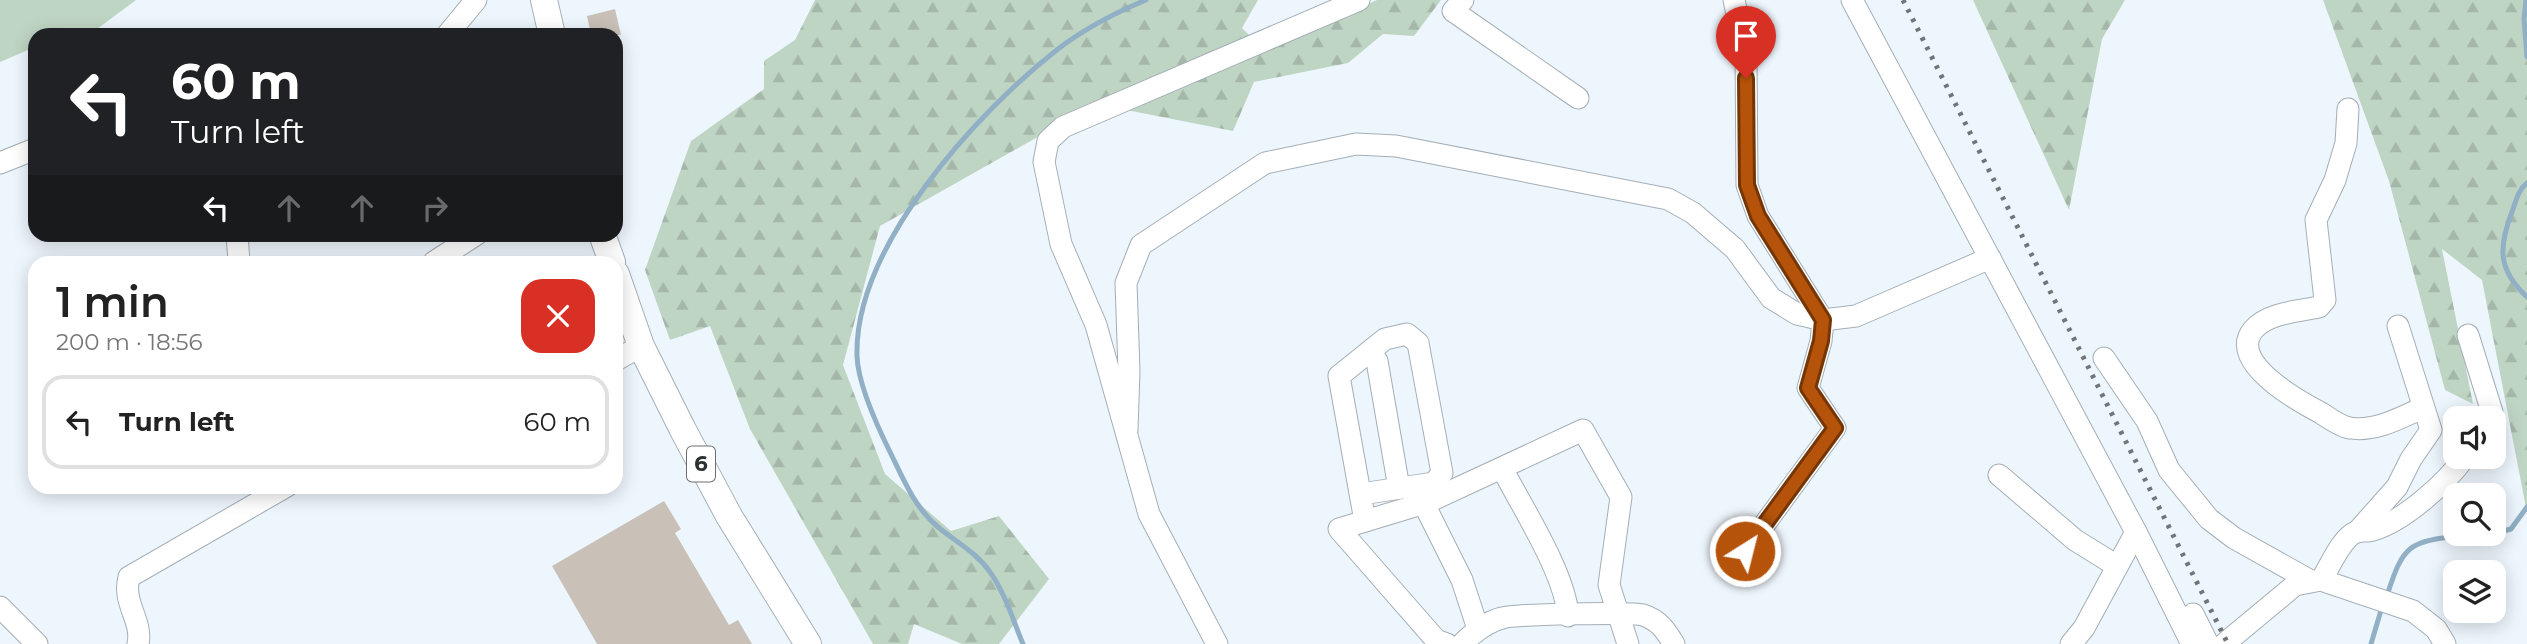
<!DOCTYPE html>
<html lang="en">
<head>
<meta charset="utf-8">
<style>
	:root { --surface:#fff; --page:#f6f6f6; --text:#222; --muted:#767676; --line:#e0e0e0 }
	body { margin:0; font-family:Montserrat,sans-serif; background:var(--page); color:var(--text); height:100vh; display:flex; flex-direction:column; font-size:26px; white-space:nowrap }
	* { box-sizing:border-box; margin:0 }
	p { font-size:23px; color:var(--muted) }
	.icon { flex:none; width:38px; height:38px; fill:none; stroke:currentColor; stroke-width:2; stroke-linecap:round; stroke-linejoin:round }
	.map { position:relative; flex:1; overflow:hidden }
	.drawer { position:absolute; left:28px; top:256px; width:595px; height:238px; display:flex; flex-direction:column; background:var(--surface); border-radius:21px; box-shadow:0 4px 18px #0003 }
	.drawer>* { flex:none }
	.banner { position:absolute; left:28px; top:28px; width:595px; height:214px; border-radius:21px; box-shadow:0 4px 18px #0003; background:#202124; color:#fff; overflow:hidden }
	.buttons { position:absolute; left:2443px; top:406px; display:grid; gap:14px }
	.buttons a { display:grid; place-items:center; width:63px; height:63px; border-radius:14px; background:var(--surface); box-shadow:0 4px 18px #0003; font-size:35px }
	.pin { position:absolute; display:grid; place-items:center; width:60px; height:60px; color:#fff; margin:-72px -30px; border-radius:50% 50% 50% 0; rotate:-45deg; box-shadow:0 0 7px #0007 }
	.pin .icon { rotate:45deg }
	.me { position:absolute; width:77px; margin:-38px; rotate:36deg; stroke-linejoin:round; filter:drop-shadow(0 0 5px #0008) }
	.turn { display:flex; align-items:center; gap:24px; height:147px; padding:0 28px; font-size:32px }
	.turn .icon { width:91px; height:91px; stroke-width:2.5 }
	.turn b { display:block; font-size:49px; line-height:60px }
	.lanes { display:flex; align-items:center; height:66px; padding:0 28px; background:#0003; justify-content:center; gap:35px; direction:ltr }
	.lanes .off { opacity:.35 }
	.round { display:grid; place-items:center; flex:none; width:74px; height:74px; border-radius:21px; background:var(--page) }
	.summary { display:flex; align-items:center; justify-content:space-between; height:119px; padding:0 28px }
	h1 { font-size:42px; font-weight:600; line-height:52px }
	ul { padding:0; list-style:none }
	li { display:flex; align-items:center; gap:21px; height:94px; margin:0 14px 10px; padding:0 14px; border:4px solid var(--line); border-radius:21px }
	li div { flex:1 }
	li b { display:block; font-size:26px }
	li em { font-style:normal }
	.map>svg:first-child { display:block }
</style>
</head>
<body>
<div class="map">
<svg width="2527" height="644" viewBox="0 0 2527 644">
	<defs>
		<pattern id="forest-firs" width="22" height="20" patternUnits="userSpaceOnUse" patternTransform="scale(1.75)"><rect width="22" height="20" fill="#bfd5c4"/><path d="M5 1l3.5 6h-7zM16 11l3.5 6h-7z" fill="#a4b7a9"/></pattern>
	</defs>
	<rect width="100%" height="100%" fill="#eef6fd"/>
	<g fill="url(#forest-firs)">
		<path d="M815 0H1258L1242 28 1264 50 1377 0H1441L1414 36 1383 34 1348 63 1254 82 1233 131 1096 104 880 226 843 365 885 474 951 531 999 516 1049 579 999 644H962L914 624 908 644H873L750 429 710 326 670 340 645 270 691 141 764 89V61L795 40Z"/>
		<path d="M1973 0H2125L2102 39 2069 210Z"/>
		<path d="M2323 0H2527V513L2482 280 2442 249 2473 404 2445 390 2389 181Z"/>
	</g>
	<path fill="#bfd5c4" d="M0 0H136L89 35H35V47L0 62Z"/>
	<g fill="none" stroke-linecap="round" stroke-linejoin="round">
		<g stroke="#91afc5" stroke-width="5">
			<path d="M2526 0 2524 19 2527 57"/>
			<path d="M2527 183C2518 190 2516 201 2512 212 2498 248 2498 270 2527 297"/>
			<path d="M2386 598C2392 582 2397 560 2410 549 2429 533 2485 537 2511 529L2527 507"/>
			<path d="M1023 644C1013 620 1005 593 990 572 976 552 956 542 938 527 916 509 904 481 892 456 879 430 858 386 857 356 854 247 977 112 1058 49 1083 30 1117 12 1146 0"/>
			<path d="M2371 644 2382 607"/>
		</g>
	</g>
	<g fill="#c9c1b8">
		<path d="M615 9 621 35H591L587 16Z"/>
		<path d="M664 501 681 529 675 533 729 625 738 620 752 644H597L552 566Z"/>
	</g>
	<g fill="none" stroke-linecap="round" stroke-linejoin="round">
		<defs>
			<g id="minor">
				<path d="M1463 0 1453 11 1578 98"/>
				<path d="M1734 0 1746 55 1747 185 1758 216 1823 320 1821 341 1808 388 1835 428 1745 551"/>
				<path d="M1852 0 2136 532 2192 644"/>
				<path d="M447 35 476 0"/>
				<path d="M2348 109 2346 143 2335 180 2316 220 2325 300 2319 307C2299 311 2267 313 2253 330 2227 362 2300 402 2321 413 2329 418 2341 427 2350 428 2375 432 2400 418 2422 408"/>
				<path d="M0 163 35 149"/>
				<path d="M237 234 239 262"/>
				<path d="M434 262 477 234"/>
				<path d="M2468 335 2492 412 2488 418"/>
				<path d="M1369 352 1377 361 1399 488"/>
				<path d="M2104 358 2147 421 2169 470 2209 519 2234 538 2309 580"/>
				<path d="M616 360 641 346"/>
				<path d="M1127 430 1129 371 1126 283 1141 245 1265 163 1356 144 1396 146 1668 199 1693 213 1735 249 1771 298 1797 314 1823 320 1856 316 1990 258"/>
				<path d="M1503 470C1522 507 1566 575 1568 616"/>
				<path d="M1999 475 2075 540 2117 566"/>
				<path d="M1361 494 1434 483 1442 473 1418 343 1407 334 1385 339 1339 376 1365 521"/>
				<path d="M1424 504 1462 580 1478 629"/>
				<path d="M2357 532 2397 487 2411 459 2431 430 2398 326"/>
				<path d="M2321 580C2330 567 2341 538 2356 532 2361 530 2368 532 2373 530 2404 521 2446 483 2465 457"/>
				<path d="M0 607 37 644"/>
				<path d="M2193 614 2208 644"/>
				<path d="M138 644C143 620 122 604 129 577L287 486"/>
				<path d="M1217 644 1149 514 1096 325 1061 244 1044 162 1048 141 1063 127 1359 0"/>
				<path d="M1447 644 1436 640 1339 529 1428 502 1583 430 1621 497 1609 585 1628 644"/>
				<path d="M1462 644C1473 633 1486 622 1502 618 1514 614 1634 612 1643 615 1659 620 1666 631 1674 644"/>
				<path d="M2071 644 2084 628 2136 532"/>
				<path d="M2224 644 2295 585 2321 580 2413 611 2436 629 2445 644"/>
			</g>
			<g id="major">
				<path d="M544 0 552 35"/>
				<path d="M602 234 612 262"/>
				<path d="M616 274 641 346 683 430 729 516 808 644"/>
			</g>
		</defs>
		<use href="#minor" stroke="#a4aeb6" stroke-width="23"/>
		<use href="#major" stroke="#a4aeb6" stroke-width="28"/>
		<use href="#minor" stroke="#fff" stroke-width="21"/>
		<use href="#major" stroke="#fff" stroke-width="26"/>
		<path stroke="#70757a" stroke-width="5" stroke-dasharray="3.5 7" stroke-linecap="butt" d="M1903 0 2228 644"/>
	</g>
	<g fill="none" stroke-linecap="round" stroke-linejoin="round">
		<defs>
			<path id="route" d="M1745 551 1835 428 1808 388 1821 341 1823 320 1758 216 1747 185 1746 78"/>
		</defs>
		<use href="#route" stroke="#753606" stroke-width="18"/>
		<use href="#route" stroke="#b45309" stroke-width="12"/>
	</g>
	<g text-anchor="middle" stroke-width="7" stroke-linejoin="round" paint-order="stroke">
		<rect fill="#fff" stroke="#6c6f71" stroke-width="2" x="687" y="446.5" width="28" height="35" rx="5"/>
		<g font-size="21" font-weight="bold" fill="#2d3134">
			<text x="701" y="471">6</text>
		</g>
	</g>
</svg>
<div class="buttons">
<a><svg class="icon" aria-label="sound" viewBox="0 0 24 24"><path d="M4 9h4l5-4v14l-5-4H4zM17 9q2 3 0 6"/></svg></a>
<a><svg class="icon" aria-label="search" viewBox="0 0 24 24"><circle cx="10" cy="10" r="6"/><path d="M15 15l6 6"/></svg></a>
<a><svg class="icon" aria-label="layers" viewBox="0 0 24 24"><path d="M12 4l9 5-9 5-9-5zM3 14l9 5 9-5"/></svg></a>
</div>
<div class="pin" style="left:1746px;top:78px;background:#d93025"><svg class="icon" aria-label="arrive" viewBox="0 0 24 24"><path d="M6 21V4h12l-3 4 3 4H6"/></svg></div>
<svg class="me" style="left:1745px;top:551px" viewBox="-20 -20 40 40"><circle r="17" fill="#b45309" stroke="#fff" stroke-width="3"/><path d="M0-11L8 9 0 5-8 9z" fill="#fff"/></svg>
<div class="banner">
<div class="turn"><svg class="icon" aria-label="left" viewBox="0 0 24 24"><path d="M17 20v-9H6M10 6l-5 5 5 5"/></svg><div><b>60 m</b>Turn left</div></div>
<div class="lanes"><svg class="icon" aria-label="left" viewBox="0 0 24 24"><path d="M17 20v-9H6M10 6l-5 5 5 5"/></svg><svg class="icon off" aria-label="ahead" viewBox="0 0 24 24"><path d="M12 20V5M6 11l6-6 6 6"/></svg><svg class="icon off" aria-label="ahead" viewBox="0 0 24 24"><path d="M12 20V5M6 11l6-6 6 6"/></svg><svg class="icon off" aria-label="right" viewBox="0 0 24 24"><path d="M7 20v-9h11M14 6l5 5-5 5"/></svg></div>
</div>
<section class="drawer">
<div class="summary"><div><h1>1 min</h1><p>200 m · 18:56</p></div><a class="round" style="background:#d93025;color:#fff"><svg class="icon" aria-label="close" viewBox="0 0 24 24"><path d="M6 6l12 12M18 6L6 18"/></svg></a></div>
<ul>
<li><svg class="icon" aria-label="left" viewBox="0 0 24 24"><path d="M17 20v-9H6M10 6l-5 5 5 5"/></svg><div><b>Turn left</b></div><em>60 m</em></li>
</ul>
</section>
</div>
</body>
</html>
